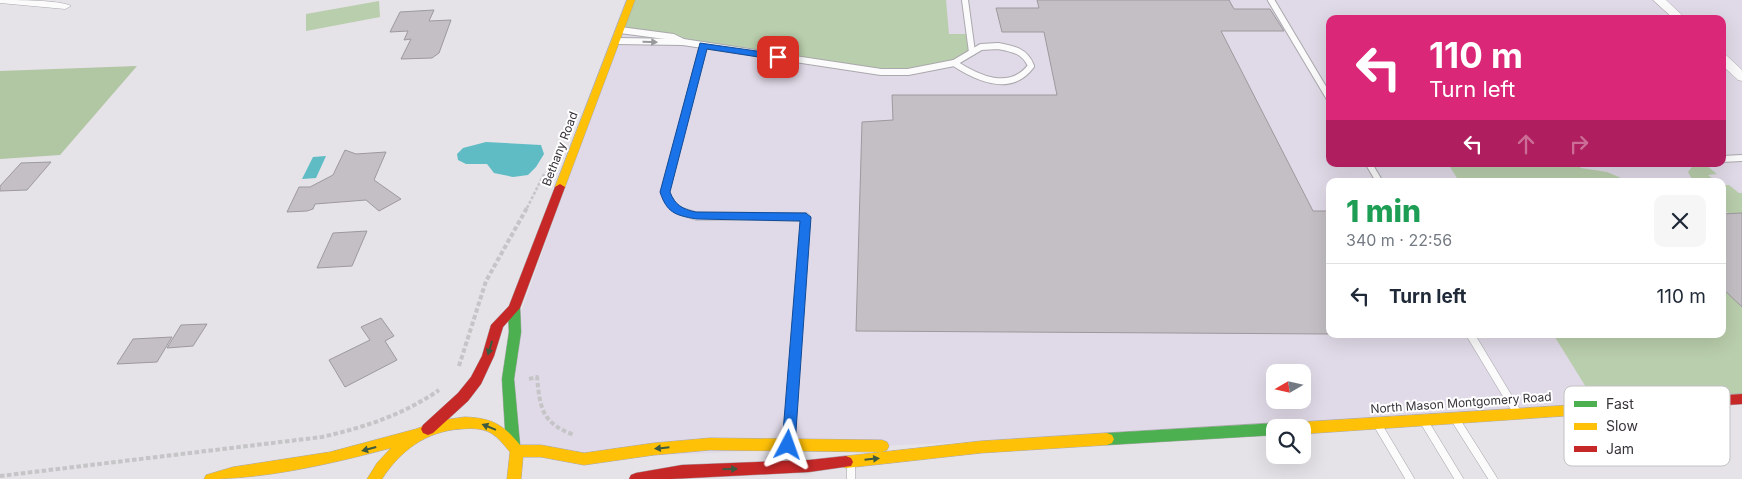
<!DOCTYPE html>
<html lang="en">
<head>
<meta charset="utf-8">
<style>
	:root { --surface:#fff; --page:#f6f6f7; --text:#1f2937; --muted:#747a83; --line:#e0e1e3 }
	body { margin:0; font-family:Inter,sans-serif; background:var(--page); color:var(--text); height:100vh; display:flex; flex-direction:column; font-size:19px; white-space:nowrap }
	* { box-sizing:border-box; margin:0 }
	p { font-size:16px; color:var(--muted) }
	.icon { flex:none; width:28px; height:28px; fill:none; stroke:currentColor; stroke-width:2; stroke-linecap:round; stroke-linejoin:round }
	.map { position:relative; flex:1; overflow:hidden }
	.sheet { position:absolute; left:1326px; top:178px; width:400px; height:160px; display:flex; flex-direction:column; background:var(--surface); border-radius:10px; box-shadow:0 5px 20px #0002 }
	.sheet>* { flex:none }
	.top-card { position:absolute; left:1326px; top:15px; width:400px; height:152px; border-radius:10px; box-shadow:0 5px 20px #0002; background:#db2777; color:#fff; overflow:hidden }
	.needle { width:32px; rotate:261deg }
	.tools { position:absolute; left:1266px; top:364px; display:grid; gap:10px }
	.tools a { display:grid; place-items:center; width:45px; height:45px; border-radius:10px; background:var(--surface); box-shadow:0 5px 20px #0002; font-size:25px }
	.pin { position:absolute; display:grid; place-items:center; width:42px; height:42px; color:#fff; margin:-21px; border-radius:10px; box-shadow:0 2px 8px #0006 }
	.me { position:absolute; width:55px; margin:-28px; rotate:4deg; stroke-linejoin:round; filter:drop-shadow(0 0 4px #0008) }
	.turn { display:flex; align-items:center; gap:18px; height:105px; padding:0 20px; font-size:22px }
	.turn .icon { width:65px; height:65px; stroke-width:2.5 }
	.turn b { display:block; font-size:35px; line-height:42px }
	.lanes { display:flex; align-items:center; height:48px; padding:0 20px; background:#0003; justify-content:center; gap:25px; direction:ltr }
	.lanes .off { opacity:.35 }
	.round { display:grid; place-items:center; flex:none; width:52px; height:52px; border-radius:10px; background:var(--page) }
	.summary { display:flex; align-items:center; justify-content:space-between; height:85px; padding:0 20px }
	h1 { font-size:30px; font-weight:800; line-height:38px; color:#1e9e55 }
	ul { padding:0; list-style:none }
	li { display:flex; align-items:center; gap:15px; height:65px; padding:0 20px; border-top:1px solid var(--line) }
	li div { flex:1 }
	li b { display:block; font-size:19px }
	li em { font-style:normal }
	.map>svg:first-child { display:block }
</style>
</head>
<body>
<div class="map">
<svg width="1742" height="479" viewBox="0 0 1742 479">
	<rect width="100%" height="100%" fill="#e5e2e8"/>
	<path fill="#e0d9e7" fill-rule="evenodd" d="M631 0H1742V399L1275 429 596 458 513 445 517 324ZM1330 19H1722V164H1330ZM1330 181H1722V334H1330ZM1275 372H1302V400H1275Z"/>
	<g fill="#b9ceac">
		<path d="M631 0H946L949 34H970L972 52 954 63 881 72 620 30Z"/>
		<path d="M379 1 380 17 306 31V14Z"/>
		<path d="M1448 164H1577L1581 168 1607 172 1628 181H1459Z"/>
		<path d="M1694 164 1707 166 1717 174 1708 175 1716 181H1693L1688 172Z"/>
		<path d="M1723 185H1729L1739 193H1742V213H1728L1723 209Z"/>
		<path d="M1723 288 1742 307V399L1599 408 1553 334H1722Z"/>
	</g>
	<path fill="#b1c6a2" d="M137 66 60 155 0 159V71Z"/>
	<g fill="#5fbcc4">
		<path d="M486 142 541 145 544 154 536 167 528 175 513 177 494 173 487 164H466L458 160 457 154 463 148Z"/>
		<path d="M326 156 316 178 302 179 313 157Z"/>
	</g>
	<g fill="#c3bfc4" stroke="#9d999e">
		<path d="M1037 0H1229L1234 9H1270L1284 31H1221L1313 211H1330V334L856 331 862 122 893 120 892 95H1057L1044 32H1002L996 8H1039Z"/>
		<path d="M434 10 429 21 451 20 439 53 432 58 401 59 411 39 404 40 408 31 390 32 400 12Z"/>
		<path d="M345 150 356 154 386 152 374 180 401 199 379 211 366 200 315 204 313 209 307 211 287 212 299 187H310L333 175Z"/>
		<path d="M51 162 27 190 0 191V186L21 163Z"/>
		<path d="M1742 213V307L1722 288V214Z"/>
		<path d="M367 231 352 266 317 268 333 233Z"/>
		<path d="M381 318 394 336 385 341 397 360 345 387 329 360 370 340 361 327Z"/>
		<path d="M207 324 193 346 167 348 181 325Z"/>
		<path d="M172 337 157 362 117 364 133 339Z"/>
	</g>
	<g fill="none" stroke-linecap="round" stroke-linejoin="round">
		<defs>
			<g id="lane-far1">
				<path d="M965 0 972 52"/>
				<path d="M1271 0 1330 99"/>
				<path d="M620 30 673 37 683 42"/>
				<path d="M616 41 683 42 881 72H908L954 63"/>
				<path d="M998 46C1014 49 1025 51 1031 66 1010 94 977 78 954 63L981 47Z"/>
				<path d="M1722 159 1742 158"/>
				<path d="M1369 164 1379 181"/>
				<path d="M675 208 665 192 703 45"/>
			</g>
			<g id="lane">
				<path d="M673 206 680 211 696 216 806 217 789 443"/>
				<path d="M1470 334 1517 412"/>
				<path d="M1457 422 1493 479"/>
				<path d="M1425 423 1459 479"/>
				<path d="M1379 427 1410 479"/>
				<path d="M851 464V479"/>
			</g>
			<g id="street">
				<path d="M0 0C15 0 61 0 71 6L65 9 0 3Z"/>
				<path d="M1653 0H1666L1686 19H1674Z"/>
				<path d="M1722 55H1726L1742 70V81L1738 80 1722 65Z"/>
			</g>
			<g id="fast">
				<path d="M514 304 518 305 520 308 521 332 514 379 520 445 518 449 513 451 508 449 506 445 502 379 509 332 508 308 510 305Z"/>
				<path d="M1275 423 1281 428H1275V435L1107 445 1102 443 1100 439 1102 435 1107 433Z"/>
			</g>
			<g id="slow">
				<path d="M627 0H635L565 187 564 189H556L555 187Z"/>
				<path d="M1667 399 1672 400 1674 404 1672 408 1667 409 1302 434V428H1295L1297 424 1302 422Z"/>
				<path d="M465 417C492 418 504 425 520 445H541L584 453 654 443 710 438 882 440 887 442 889 446 887 450 882 452 710 450 654 455 584 465 541 457H523L521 479H507L510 452C504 445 499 438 491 433 482 428 470 428 461 429 426 431 400 451 382 479H367L377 463 391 448C330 464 267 479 204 479L206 475 233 467 330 452 416 429 437 421Z"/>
				<path d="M1107 433 1112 435 1114 439 1112 443 1107 445 981 453 846 468 841 466 839 462 841 458 846 456 981 441Z"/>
			</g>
			<g id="jam">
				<path d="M560 184 565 187 520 308 503 327 494 356 481 384 468 401 433 433 428 435 423 433 421 429 423 425 458 393 471 377 482 356 491 325 509 306 555 187Z"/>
				<path d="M1742 394V404L1667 409 1662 408 1660 404 1662 400 1667 399Z"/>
				<path d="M846 456 851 458 853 462 851 466 809 472 671 479H629L631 475 636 473 682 465 809 460Z"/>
			</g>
		</defs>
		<use href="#lane-far1" stroke="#aaa8ac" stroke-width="8"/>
		<use href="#lane" stroke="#aaa8ac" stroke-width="9"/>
		<use href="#street" stroke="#aaa8ac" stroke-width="1"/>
		<use href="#fast" stroke="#aaa8ac" stroke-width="1"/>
		<use href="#slow" stroke="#aaa8ac" stroke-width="1"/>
		<use href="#jam" stroke="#aaa8ac" stroke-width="1"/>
		<path stroke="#c5c4c6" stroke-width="2.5" stroke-dasharray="3 2" stroke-linecap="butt" d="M527 208 545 172"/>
		<g stroke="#c5c4c6" stroke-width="4" stroke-dasharray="4.5 2.5" stroke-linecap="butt">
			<path d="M459 366 486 281 528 206"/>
			<path d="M529 379 537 377C540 409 542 423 574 435"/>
			<path d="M0 476 322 437C365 427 403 415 439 390"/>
		</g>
		<use href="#lane-far1" stroke="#fbfbfc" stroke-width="6"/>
		<use href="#lane" stroke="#fbfbfc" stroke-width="8"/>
		<use href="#street" fill="#fbfbfc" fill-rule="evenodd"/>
		<use href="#fast" fill="#4caf50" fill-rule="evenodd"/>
		<use href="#slow" fill="#ffc107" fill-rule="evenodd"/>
		<use href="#jam" fill="#c62828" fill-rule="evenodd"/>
	</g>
	<defs><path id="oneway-solid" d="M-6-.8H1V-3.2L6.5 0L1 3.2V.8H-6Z" transform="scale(1.25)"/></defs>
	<use fill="#99989a" href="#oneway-solid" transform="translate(650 42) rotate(2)"/>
	<g fill="#3d5940">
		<use href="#oneway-solid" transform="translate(490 348) rotate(106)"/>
		<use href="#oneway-solid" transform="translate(489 427) rotate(-158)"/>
		<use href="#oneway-solid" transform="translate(662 448) rotate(174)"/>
		<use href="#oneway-solid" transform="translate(369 449) rotate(165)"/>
		<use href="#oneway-solid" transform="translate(872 459) rotate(-6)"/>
		<use href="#oneway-solid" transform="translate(730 469) rotate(-2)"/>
	</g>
	<path fill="#1a73e8" stroke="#114b97" d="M700 43 778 54 782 57 778 60 707 49 670 192C675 205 682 209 696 212L806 213 811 217 795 445 793 449 788 451 784 449 782 445 800 221 696 219C675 215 667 213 660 192Z"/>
	<g text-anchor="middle" stroke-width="4" stroke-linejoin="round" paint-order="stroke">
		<g font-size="12" fill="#373439" stroke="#fff">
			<text transform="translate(560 149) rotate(-69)" y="4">Bethany Road</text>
			<text transform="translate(1461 403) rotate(-4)" y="4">North Mason Montgomery Road</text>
		</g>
	</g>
	<rect x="1564" y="386" width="166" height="80" rx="8" fill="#fff" stroke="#c3c2c4" stroke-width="1"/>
	<rect x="1574" y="401" width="23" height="6" fill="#4caf50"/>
	<rect x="1574" y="423" width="23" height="7" fill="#ffc107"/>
	<rect x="1574" y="446" width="23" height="6" fill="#c62828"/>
	<g font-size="14" fill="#373439">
		<text x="1606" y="409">Fast</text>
		<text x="1606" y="431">Slow</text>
		<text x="1606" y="454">Jam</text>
	</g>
</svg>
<div class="tools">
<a><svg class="needle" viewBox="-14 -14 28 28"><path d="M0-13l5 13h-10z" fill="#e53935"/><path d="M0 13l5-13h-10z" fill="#747a83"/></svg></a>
<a><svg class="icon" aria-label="search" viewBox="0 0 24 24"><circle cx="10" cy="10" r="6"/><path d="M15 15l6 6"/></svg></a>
</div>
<div class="pin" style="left:778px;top:57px;background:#d93025"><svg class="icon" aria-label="arrive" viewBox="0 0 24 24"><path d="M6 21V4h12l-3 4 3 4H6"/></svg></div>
<svg class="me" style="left:788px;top:445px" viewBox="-20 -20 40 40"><path d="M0-17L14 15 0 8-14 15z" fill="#1a73e8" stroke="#fff" stroke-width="4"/></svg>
<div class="top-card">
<div class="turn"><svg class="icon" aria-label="left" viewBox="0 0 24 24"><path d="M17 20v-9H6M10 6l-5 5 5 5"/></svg><div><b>110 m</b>Turn left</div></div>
<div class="lanes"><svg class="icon" aria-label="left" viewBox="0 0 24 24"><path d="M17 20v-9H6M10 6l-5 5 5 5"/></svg><svg class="icon off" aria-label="ahead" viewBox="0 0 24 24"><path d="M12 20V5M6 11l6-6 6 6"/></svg><svg class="icon off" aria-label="right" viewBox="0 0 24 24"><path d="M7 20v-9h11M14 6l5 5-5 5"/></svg></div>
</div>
<section class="sheet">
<div class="summary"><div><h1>1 min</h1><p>340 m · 22:56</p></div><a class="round"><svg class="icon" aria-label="close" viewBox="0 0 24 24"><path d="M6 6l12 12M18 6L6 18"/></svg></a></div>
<ul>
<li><svg class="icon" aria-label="left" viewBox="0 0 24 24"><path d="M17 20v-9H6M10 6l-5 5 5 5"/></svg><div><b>Turn left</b></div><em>110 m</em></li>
</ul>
</section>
</div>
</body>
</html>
